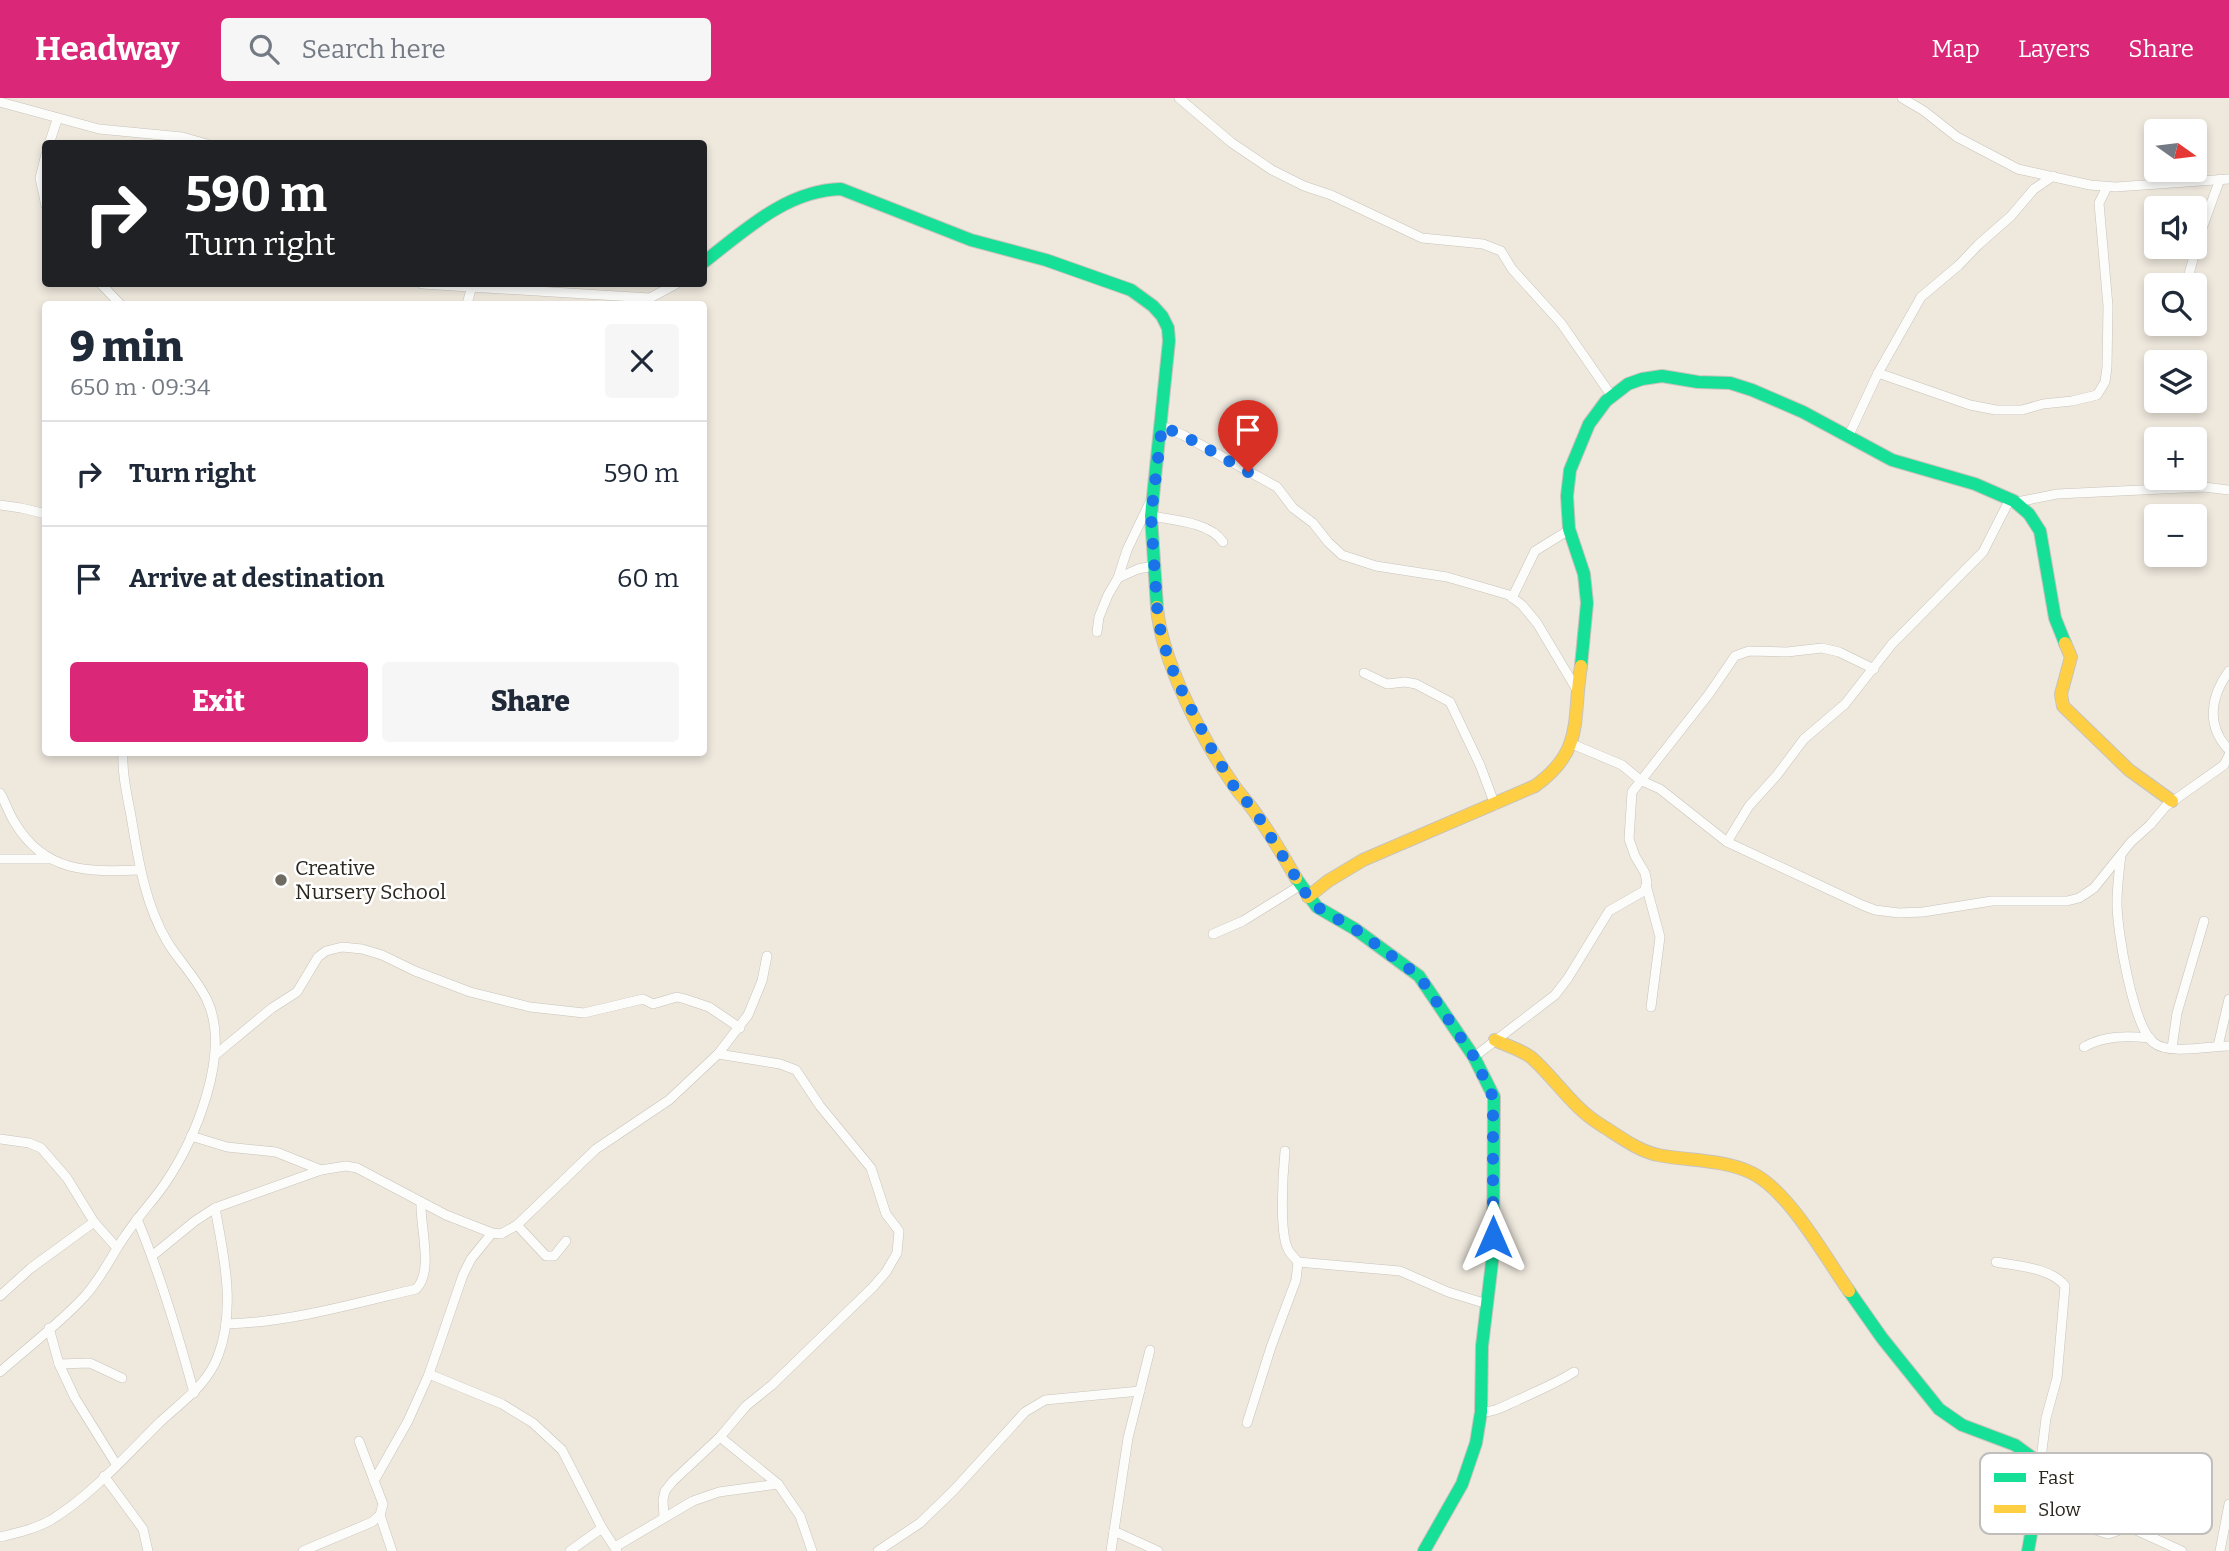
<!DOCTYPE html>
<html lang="en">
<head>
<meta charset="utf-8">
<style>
	:root { --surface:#fff; --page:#f6f6f7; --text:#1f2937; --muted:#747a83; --line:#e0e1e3; --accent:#db2777 }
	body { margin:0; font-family:Bitter,serif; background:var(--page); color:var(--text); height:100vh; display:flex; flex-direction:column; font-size:26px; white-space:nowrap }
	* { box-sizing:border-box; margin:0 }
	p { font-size:23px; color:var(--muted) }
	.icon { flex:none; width:38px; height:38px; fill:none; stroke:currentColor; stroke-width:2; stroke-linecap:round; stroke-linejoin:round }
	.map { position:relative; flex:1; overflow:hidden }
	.sheet { position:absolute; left:42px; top:203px; width:665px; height:455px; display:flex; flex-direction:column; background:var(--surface); border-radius:7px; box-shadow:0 4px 10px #0003 }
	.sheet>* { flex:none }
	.top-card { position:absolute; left:42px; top:42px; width:665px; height:147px; border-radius:7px; box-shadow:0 4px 10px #0003; background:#202124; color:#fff; overflow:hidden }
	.needle { width:46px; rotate:104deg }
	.buttons { position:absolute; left:2144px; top:21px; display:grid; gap:14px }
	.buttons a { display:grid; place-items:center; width:63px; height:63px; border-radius:7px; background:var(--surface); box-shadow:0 4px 10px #0003; font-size:35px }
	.pin { position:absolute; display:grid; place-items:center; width:60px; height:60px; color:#fff; margin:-72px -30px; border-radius:50% 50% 50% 0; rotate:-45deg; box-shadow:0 0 7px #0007 }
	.pin .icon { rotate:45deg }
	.me { position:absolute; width:77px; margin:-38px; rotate:0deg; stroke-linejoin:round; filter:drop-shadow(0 0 5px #0008) }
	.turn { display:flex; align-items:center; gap:24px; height:147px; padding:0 28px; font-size:32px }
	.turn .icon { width:91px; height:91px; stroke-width:2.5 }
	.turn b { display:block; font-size:49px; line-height:60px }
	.round { display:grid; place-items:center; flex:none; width:74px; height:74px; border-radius:7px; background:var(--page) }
	.head { display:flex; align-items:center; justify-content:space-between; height:119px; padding:0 28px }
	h1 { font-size:42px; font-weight:800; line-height:52px }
	.button { display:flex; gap:14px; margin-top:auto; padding:14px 28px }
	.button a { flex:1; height:80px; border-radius:7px; background:var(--accent); color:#fff; font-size:28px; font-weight:800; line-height:80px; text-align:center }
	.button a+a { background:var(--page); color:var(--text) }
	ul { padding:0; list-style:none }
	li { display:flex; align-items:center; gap:21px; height:105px; padding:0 28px; border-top:2px solid var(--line) }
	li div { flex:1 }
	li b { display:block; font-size:26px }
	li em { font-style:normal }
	header { display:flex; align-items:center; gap:42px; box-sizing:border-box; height:98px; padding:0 35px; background:var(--accent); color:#fff }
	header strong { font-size:33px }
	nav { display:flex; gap:38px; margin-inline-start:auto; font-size:24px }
	.search { width:490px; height:63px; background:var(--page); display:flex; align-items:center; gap:18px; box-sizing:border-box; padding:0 24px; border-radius:7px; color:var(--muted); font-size:26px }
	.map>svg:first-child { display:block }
</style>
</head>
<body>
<header>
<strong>Headway</strong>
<div class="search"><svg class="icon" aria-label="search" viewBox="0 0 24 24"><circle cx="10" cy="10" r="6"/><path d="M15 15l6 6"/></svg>Search here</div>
<nav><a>Map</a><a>Layers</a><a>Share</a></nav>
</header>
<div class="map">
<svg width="2229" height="1453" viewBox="0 0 2229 1453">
	<rect width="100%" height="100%" fill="#eee8dd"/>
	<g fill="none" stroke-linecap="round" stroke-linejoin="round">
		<defs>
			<g id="street">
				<path d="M1179 0 1232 45 1272 72 1304 88 1331 97 1422 140 1483 146 1501 153 1512 171 1561 225 1611 297"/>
				<path d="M1902 0 1924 13 1957 39 2018 71 2090 87 2115 89 2229 81"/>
				<path d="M0 4 99 31 182 39 207 46"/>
				<path d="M49 46 57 22"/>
				<path d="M46 56 40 80 46 108"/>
				<path d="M101 186 120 206"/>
				<path d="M422 186 650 200 676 186"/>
				<path d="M2186 187 2200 136 2220 81"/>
				<path d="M467 206 472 188"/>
				<path d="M1878 275 1970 307 1996 312H2022L2043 306 2072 303 2097 297 2105 284 2107 269 2108 208 2099 105 2107 89"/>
				<path d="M1162 328 1183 337 1277 389 1293 410 1313 425 1328 444 1342 457 1376 468 1447 479 1509 497 1522 507 1537 525 1577 592"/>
				<path d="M1848 339 1878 275 1921 199 1959 167 1978 147 2011 118 2034 91 2053 78"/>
				<path d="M2017 404 2057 396 2204 389 2229 392"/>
				<path d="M0 407 21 410 46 416"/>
				<path d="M1151 418C1172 422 1210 424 1223 444"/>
				<path d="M1118 480 1138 471 1153 468"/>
				<path d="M1512 500 1535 453 1569 432"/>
				<path d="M1097 534 1099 519 1108 497 1118 480 1127 452 1150 404"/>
				<path d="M2229 573C2210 599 2206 628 2229 652"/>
				<path d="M1364 575 1387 586 1405 584 1416 586 1450 604 1480 667 1495 707"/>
				<path d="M1572 646 1622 667 1640 682 1660 691 1727 744 1862 807 1875 812 1899 815 1923 814 1992 803H2067L2079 800 2094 790 2131 744 2150 727 2166 708 2224 667 2229 657"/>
				<path d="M0 695C6 705 9 716 15 725 45 775 88 774 140 772"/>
				<path d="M1727 744 1749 708 1777 677 1804 641 1845 606 1892 546 1983 454 2010 401"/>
				<path d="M2121 757C2119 773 2117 789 2117 805 2117 833 2133 929 2154 945 2169 957 2211 948 2229 948"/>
				<path d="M0 761H49"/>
				<path d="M1646 787 1660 839 1651 909"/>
				<path d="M1213 836 1243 823 1301 787"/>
				<path d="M2218 948 2229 901"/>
				<path d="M2084 949C2105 937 2128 938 2150 940"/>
				<path d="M2172 950 2177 915 2204 823"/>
				<path d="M214 958 272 910 297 894 318 859 326 853 342 849 362 851 382 857 415 873 470 894 530 909 584 915 643 901 653 906 677 899 685 901 709 909 740 930"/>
				<path d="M1474 959 1555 897 1568 880 1609 813 1644 793 1647 785 1645 775 1635 758 1629 741 1632 694 1709 596 1735 558 1749 553 1787 554 1822 550 1839 554 1874 571"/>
				<path d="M191 1038 227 1049 276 1054 321 1072 346 1068 357 1070 446 1117 492 1135 501 1136 517 1127 596 1051 669 1002 718 956 748 917 762 883 767 858"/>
				<path d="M0 1041 29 1045 41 1050 67 1080 94 1124 117 1150"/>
				<path d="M137 1121C161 1178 178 1236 194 1295"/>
				<path d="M517 1127 546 1158H554L566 1143"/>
				<path d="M152 1158 195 1123 215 1110 321 1072"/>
				<path d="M1298 1164 1400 1173 1448 1194 1487 1206"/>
				<path d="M1996 1164C2017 1168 2052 1170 2065 1188L2057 1280 2046 1320 2040 1369"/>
				<path d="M0 1198 31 1170 94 1124"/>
				<path d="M226 1226C291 1224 353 1206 416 1191 434 1174 420 1129 421 1105"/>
				<path d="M49 1230 59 1266 75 1300 116 1366"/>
				<path d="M59 1266 90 1265 122 1280"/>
				<path d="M0 1274C27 1250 60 1225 84 1199 101 1181 111 1158 125 1138 137 1120 152 1104 164 1087 195 1042 232 955 207 902 197 881 180 864 168 845 145 807 138 761 131 718 127 697 122 676 123 654"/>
				<path d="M429 1276 502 1306 533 1325 562 1352 602 1430 617 1453"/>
				<path d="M1481 1314C1496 1314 1504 1308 1518 1302 1537 1293 1555 1286 1574 1274"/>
				<path d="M1247 1325 1271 1249 1296 1182 1298 1164C1295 1160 1290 1156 1288 1151 1279 1134 1283 1074 1285 1053"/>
				<path d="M720 1339 778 1386 800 1418 812 1453"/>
				<path d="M104 1378 143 1431 148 1453"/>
				<path d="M374 1383 408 1323 429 1276 463 1177 471 1161 492 1135"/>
				<path d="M380 1417 392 1453"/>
				<path d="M664 1419 663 1402 665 1393 673 1383 720 1339 746 1308 772 1287 873 1189 886 1174 897 1155 899 1133 886 1116 871 1070 820 1008 796 972 780 966 718 956"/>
				<path d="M2033 1422 2061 1421 2108 1436 2129 1429 2182 1453"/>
				<path d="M1114 1433 1158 1453"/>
				<path d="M0 1439C17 1435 35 1431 51 1422 90 1398 126 1358 158 1326 181 1304 206 1289 218 1258 236 1211 224 1158 215 1110"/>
				<path d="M615 1449 693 1403 719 1394 778 1386"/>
				<path d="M303 1453 372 1424 380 1417 383 1406 359 1343"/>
				<path d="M570 1453 602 1430"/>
				<path d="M878 1453 920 1425 954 1392 1025 1314 1045 1302 1140 1293"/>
				<path d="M1111 1453 1128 1340 1150 1252"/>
				<path d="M2220 1453 2229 1406"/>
			</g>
			<g id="fast">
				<path d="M704 164C744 133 787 92 841 91L971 142 1046 162 1131 192 1153 208 1162 218 1168 230 1169 243 1151 418 1157 509"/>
				<path d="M1581 568 1587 505 1584 476 1569 431 1567 398 1570 372 1589 326 1606 303 1628 286 1642 281 1662 278 1698 284 1730 285 1752 292 1803 314 1892 362 1975 386 2014 403 2029 416 2040 433 2055 520 2065 545"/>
				<path d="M1296 780 1317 809 1355 831 1419 878 1474 959 1494 999 1493 1156 1482 1248 1481 1314 1476 1345 1462 1386 1424 1453"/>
				<path d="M1849 1193 1882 1240 1939 1311 1962 1327 2015 1347 2037 1363 2040 1386 2028 1453"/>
			</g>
			<g id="slow">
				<path d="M1157 509C1161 562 1203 643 1233 686 1240 697 1249 705 1256 716 1271 736 1283 758 1296 780"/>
				<path d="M2065 545 2071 559 2061 596 2063 608 2129 672 2172 703"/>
				<path d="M1308 799 1328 783 1363 762 1535 688C1585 652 1572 622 1581 568"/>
				<path d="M1495 942C1507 948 1523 952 1533 961 1557 983 1573 1010 1601 1027 1619 1038 1638 1053 1658 1057 1688 1063 1723 1061 1752 1075 1789 1093 1825 1159 1849 1193"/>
			</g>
		</defs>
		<use href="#street" stroke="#c8c3bb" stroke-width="10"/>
		<use href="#fast" stroke="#c8c3bb" stroke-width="14"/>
		<use href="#slow" stroke="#c8c3bb" stroke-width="14"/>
		<use href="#street" stroke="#fcfcfa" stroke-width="9"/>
		<use href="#fast" stroke="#16e098" stroke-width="12"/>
		<use href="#slow" stroke="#ffcf43" stroke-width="12"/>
	</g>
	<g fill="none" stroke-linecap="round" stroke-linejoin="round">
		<path stroke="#1a73e8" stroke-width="12" stroke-dasharray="0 21.6" d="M1248 374 1196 344 1162 328 1151 418 1158 523 1168 560 1178 585 1211 650 1233 687 1256 715 1308 799 1317 809 1355 831 1419 878 1474 959 1493 999V1139"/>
	</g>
	<circle fill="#6f6b62" stroke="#fff" stroke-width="2.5" cx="281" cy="782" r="7"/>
	<g text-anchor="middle" stroke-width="5" stroke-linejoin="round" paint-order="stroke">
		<g font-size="21" fill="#2b271f" stroke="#fff" text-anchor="start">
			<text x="295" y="777">Creative<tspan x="295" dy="24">Nursery School</tspan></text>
		</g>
	</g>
	<rect x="1980" y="1355" width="232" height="81" rx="10" fill="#fff" stroke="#bfbebc" stroke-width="2"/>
	<rect x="1994" y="1375" width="32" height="9" fill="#16e098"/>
	<rect x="1994" y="1407" width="32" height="8" fill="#ffcf43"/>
	<g font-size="19" fill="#2b271f">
		<text x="2038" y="1386">Fast</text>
		<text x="2038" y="1418">Slow</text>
	</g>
</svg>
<div class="buttons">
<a><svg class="needle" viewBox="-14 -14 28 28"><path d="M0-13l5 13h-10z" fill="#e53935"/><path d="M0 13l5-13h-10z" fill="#747a83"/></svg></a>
<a><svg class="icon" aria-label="sound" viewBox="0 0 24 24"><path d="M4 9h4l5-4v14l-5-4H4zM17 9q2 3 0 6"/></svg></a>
<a><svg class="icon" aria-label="search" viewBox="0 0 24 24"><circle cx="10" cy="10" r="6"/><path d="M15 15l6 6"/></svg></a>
<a><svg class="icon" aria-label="layers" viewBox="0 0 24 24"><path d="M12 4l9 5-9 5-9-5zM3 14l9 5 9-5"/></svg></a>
<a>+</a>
<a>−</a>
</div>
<div class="pin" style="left:1248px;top:374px;background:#d93025"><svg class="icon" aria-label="arrive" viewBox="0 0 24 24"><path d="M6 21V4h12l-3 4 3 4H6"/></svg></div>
<svg class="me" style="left:1493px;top:1139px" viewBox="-20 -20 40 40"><path d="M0-17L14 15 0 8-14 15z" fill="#1a73e8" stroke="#fff" stroke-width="4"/></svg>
<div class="top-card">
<div class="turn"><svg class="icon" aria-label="right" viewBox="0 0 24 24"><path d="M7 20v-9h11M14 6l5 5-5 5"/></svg><div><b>590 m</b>Turn right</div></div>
</div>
<section class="sheet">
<div class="head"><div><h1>9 min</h1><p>650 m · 09:34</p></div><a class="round"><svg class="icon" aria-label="close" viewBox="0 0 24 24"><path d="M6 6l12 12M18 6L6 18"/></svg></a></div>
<ul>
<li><svg class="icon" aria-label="right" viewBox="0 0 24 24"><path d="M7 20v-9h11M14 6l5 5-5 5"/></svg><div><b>Turn right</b></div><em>590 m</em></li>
<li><svg class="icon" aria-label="arrive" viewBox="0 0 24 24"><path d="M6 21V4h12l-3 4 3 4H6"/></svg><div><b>Arrive at destination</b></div><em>60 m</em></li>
</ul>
<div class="button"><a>Exit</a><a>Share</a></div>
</section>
</div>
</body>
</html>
